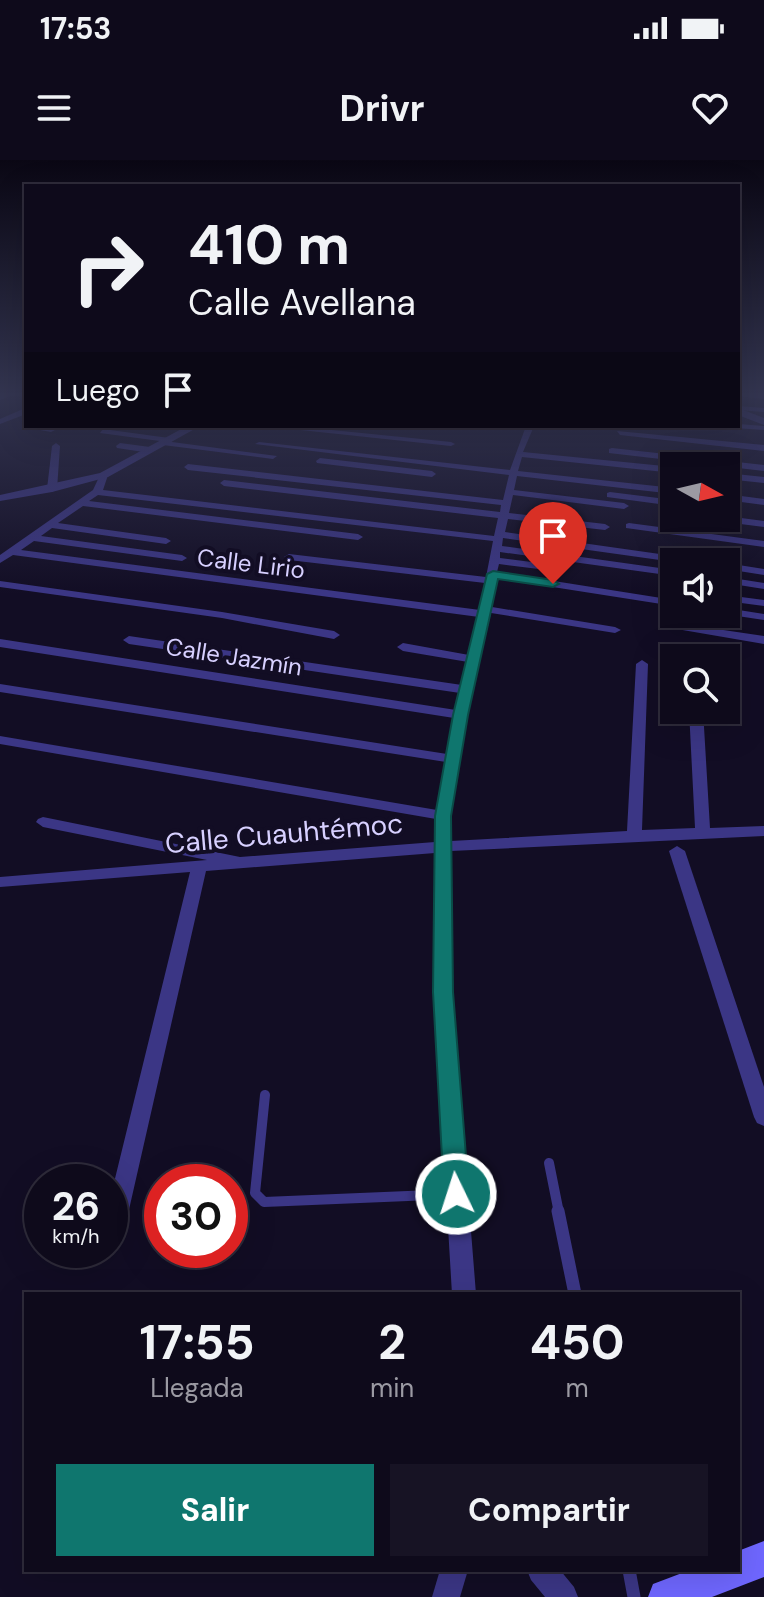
<!DOCTYPE html>
<html lang="es">
<head>
<meta charset="utf-8">
<style>
	:root { --surface:#0e0a1b; --page:#171324; --text:#f1f3f6; --muted:#9b9aa3; --line:#2e2b3a; --accent:#0f766e }
	body { margin:0; font-family:"DM Sans",sans-serif; background:var(--page); color:var(--text); height:100vh; display:flex; flex-direction:column; font-size:30px; white-space:nowrap }
	* { box-sizing:border-box; margin:0 }
	p { font-size:26px; color:var(--muted) }
	.icon { flex:none; width:44px; height:44px; fill:none; stroke:currentColor; stroke-width:2; stroke-linecap:round; stroke-linejoin:round }
	.map { position:relative; flex:1; overflow:hidden }
	.panel { position:absolute; left:24px; top:1132px; width:716px; height:280px; display:flex; flex-direction:column; background:var(--surface); border-radius:0px; box-shadow:0 8px 32px #0002,0 0 0 2px var(--line) }
	.panel>* { flex:none }
	.hud { position:absolute; left:24px; top:24px; width:716px; height:244px; border-radius:0px; box-shadow:0 8px 32px #0002,0 0 0 2px var(--line); background:#0e0a1b; color:var(--text); overflow:hidden }
	.needle { width:52px; rotate:98deg }
	.controls { position:absolute; left:660px; top:292px; display:grid; gap:16px }
	.controls a { display:grid; place-items:center; width:80px; height:80px; border-radius:0px; background:var(--surface); box-shadow:0 8px 32px #0002,0 0 0 2px var(--line); font-size:40px }
	.speed { position:absolute; left:24px; top:1004px; display:flex; gap:16px; font-size:40px; font-weight:700; text-align:center }
	.speed>* { display:grid; place-content:center; width:104px; height:104px; border-radius:50%; background:var(--surface); box-shadow:0 8px 32px #0002,0 0 0 2px var(--line); line-height:1 }
	.speed small { font-size:20px; font-weight:400 }
	.speed .limit { border:12px solid #d22; background:#fff; color:#111 }
	.pin { position:absolute; display:grid; place-items:center; width:68px; height:68px; color:#fff; margin:-82px -34px; border-radius:50% 50% 50% 0; rotate:-45deg; box-shadow:0 0 8px #0007 }
	.pin .icon { rotate:45deg }
	.me { position:absolute; width:88px; margin:-44px; rotate:356deg; stroke-linejoin:round; filter:drop-shadow(0 0 6px #0008) }
	.turn { display:flex; align-items:center; gap:28px; height:168px; padding:0 32px; font-size:36px }
	.turn .icon { width:104px; height:104px; stroke-width:2.5 }
	.turn b { display:block; font-size:56px; line-height:68px }
	.then { display:flex; align-items:center; height:76px; padding:0 32px; background:#0003; gap:16px; font-size:30px }
	.eta { display:flex; justify-content:space-evenly; align-items:center; height:136px; text-align:center }
	.eta b { font-size:48px; font-weight:700; line-height:56px }
	.cta { display:flex; gap:16px; margin-top:auto; padding:16px 32px }
	.cta a { flex:1; height:92px; border-radius:0px; background:var(--accent); color:#fff; font-size:32px; font-weight:700; line-height:92px; text-align:center }
	.cta a+a { background:var(--page); color:var(--text) }
	.status { display:flex; justify-content:space-between; align-items:center; height:56px; padding:0 40px; background:var(--surface); direction:ltr }
	.status svg { height:22px; fill:currentColor }
	header { display:flex; justify-content:space-between; align-items:center; height:104px; padding:0 32px; background:var(--surface); font-size:36px; font-weight:700 }
	.map>svg:first-child { display:block }
</style>
</head>
<body>
<div class="status"><b>17:53</b><svg viewBox="0 0 49 12"><path d="M0 12V9h3v3zM5 12V6h3v6zM10 12V3h3v9zM15 12V0h3v12zM26 1h20v11H26zM47 4h2v5h-2z"/></svg></div>
<header><svg class="icon" aria-label="menu" viewBox="0 0 24 24"><path d="M4 6h16M4 12h16M4 18h16"/></svg>Drivr<svg class="icon" aria-label="heart" viewBox="0 0 24 24"><path d="M12 20l-8-8c-3-5 5-10 8-4 3-6 11-1 8 4z"/></svg></header>
<div class="map">
<svg width="764" height="1437" viewBox="0 0 764 1437">
	<rect width="100%" height="100%" fill="#120d24"/>
	<g fill="none" stroke-linecap="round" stroke-linejoin="round">
		<g stroke="#3b3685" stroke-width="10">
			<path d="M265 935 255 1033 264 1042 456 1034"/>
			<path d="M549 1003 559 1053"/>
		</g>
		<g stroke="#3b3685" stroke-width="13">
			<path d="M558 1051 575 1134"/>
			<path d="M629 1410 634 1437"/>
		</g>
		<g fill="#3b3685" fill-rule="evenodd">
			<path d="M7 233H17L0 240V235Z"/>
			<path d="M738 246 764 248V252L738 250Z"/>
			<path d="M23 249H26V254L0 264V259Z"/>
			<path d="M738 264 764 266V270L735 268Z"/>
			<path d="M26 265 55 270 51 272 29 268Z"/>
			<path d="M263 266H292L451 282 455 284 451 286Z"/>
			<path d="M526 266H534L523 292 674 307V313L522 297 518 311 674 328V334L517 316 514 330 624 343 629 346 624 349 513 335 509 353 605 364 610 367 605 370 508 359 505 372 695 399 700 402H674L503 378 502 386 674 410V416L500 392V398L547 404 552 407 547 410 499 404 497 412 674 440V446L496 418 492 447 615 467 621 470 615 473 491 453C475 527 450 605 451 681L627 671 636 504 642 500 648 504 642 670 695 668 689 550H703L710 668 764 666V676L451 691 452 832 476 1134H452L434 832 435 693 206 711 123 1076 120 1084 110 1086V1039L190 712 0 727V717L207 700 43 667 36 662 38 659 43 657 240 697 435 682 436 659 0 584V576L437 650 446 602 0 532V524L447 594 454 558 0 487V479L456 550 460 533 129 484 123 480 129 476 462 525 468 502 403 491 397 487 403 483 469 495 479 457 13 395 0 403V395L93 330 100 315 104 312 108 315 103 330 494 376 498 358 224 326 220 323 224 320 500 352 501 345 188 310 184 307 188 304 503 340 509 315 255 284 259 282 510 310ZM98 335 493 381 486 417 289 394 284 397 289 400 485 423 480 450 21 390 34 381 182 401 187 398 182 395 41 376 52 368 166 384 171 381 166 378 58 363 83 346 358 380 363 377 358 374 89 341Z"/>
			<path d="M103 269 169 278 172 282 277 296 273 299 163 285 160 281 100 273Z"/>
			<path d="M617 271 764 285V291L620 275Z"/>
			<path d="M56 283 60 286 57 329 52 332 47 329 52 286Z"/>
			<path d="M120 283 150 287 154 290 150 293 117 288 116 286Z"/>
			<path d="M612 288 764 305V311L609 293V289Z"/>
			<path d="M320 298 432 311 436 314 432 317 317 303 316 301Z"/>
			<path d="M726 313 764 317V323L726 319Z"/>
			<path d="M610 332 674 340V346L607 337V333Z"/>
			<path d="M726 334 764 339V345L726 340Z"/>
			<path d="M726 356 764 361V367L717 361 712 358Z"/>
			<path d="M629 363 764 381V387L626 368V364Z"/>
			<path d="M726 403 764 409V415L726 409Z"/>
			<path d="M726 417 764 423V429L726 423Z"/>
			<path d="M0 421 222 452 334 471 340 475 334 479 222 458 0 427Z"/>
			<path d="M669 427 674 428V434L664 430Z"/>
			<path d="M726 435 764 440V446L726 441Z"/>
			<path d="M726 448 764 454V460L724 454Z"/>
			<path d="M669 462 764 476V484L665 467 663 465Z"/>
			<path d="M677 686 685 691 764 927V966L757 963 754 957 669 691Z"/>
			<path d="M440 1410H468L460 1437H432Z"/>
			<path d="M527 1410H560L574 1427 578 1437H545L531 1420Z"/>
		</g>
		<g fill="#3b3685" fill-rule="evenodd">
			<path d="M738 233H764V239L738 236Z"/>
			<path d="M738 248 764 258V265L738 255Z"/>
			<path d="M187 266H200L108 317 52 332 0 341V335L100 313Z"/>
		</g>
		<path fill="#6f67ff" fill-rule="evenodd" d="M764 1381V1417L712 1437H648L653 1424 690 1410H738V1391Z"/>
	</g>
	<linearGradient id="sky" x2="0" y2="1"><stop stop-color="#0a0714"/><stop offset="0.54" stop-color="#333550"/><stop offset="1" stop-color="#333550" stop-opacity="0"/></linearGradient>
	<rect width="764" height="434" fill="url(#sky)"/>
	<path fill="#0f766e" stroke="#0a4d48" stroke-width="2" d="M493 411 553 420 559 424 553 427 498 419 468 555 451 656 453 832 469 1034 465 1042 456 1045 448 1042 444 1034 433 832 435 656 453 555 487 414Z"/>
	<g text-anchor="middle" stroke-width="8" stroke-linejoin="round" paint-order="stroke">
		<g font-size="24" fill="#d7d0ff" stroke="#120d24">
			<text transform="translate(251 404) rotate(7)" y="8">Calle Lirio</text>
			<text transform="translate(234 497) rotate(9)" y="8">Calle Jazmín</text>
		</g>
		<g font-size="28" fill="#d7d0ff" stroke="#120d24">
			<text transform="translate(284 673) rotate(-5)" y="10">Calle Cuauhtémoc</text>
		</g>
	</g>
</svg>
<div class="controls">
<a><svg class="needle" viewBox="-14 -14 28 28"><path d="M0-13l5 13h-10z" fill="#e53935"/><path d="M0 13l5-13h-10z" fill="#9b9aa3"/></svg></a>
<a><svg class="icon" aria-label="sound" viewBox="0 0 24 24"><path d="M4 9h4l5-4v14l-5-4H4zM17 9q2 3 0 6"/></svg></a>
<a><svg class="icon" aria-label="search" viewBox="0 0 24 24"><circle cx="10" cy="10" r="6"/><path d="M15 15l6 6"/></svg></a>
</div>
<div class="speed"><div>26<small>km/h</small></div><div class="limit">30</div></div>
<div class="pin" style="left:553px;top:424px;background:#d93025"><svg class="icon" aria-label="arrive" viewBox="0 0 24 24"><path d="M6 21V4h12l-3 4 3 4H6"/></svg></div>
<svg class="me" style="left:456px;top:1034px" viewBox="-20 -20 40 40"><circle r="17" fill="#0f766e" stroke="#fff" stroke-width="3"/><path d="M0-11L8 9 0 5-8 9z" fill="#fff"/></svg>
<div class="hud">
<div class="turn"><svg class="icon" aria-label="right" viewBox="0 0 24 24"><path d="M7 20v-9h11M14 6l5 5-5 5"/></svg><div><b>410 m</b>Calle Avellana</div></div>
<div class="then">Luego<svg class="icon" aria-label="arrive" viewBox="0 0 24 24"><path d="M6 21V4h12l-3 4 3 4H6"/></svg></div>
</div>
<section class="panel">
<div class="eta">
<div><b>17:55</b><p>Llegada</p></div>
<div><b>2</b><p>min</p></div>
<div><b>450</b><p>m</p></div>
</div>
<div class="cta"><a>Salir</a><a>Compartir</a></div>
</section>
</div>
</body>
</html>
